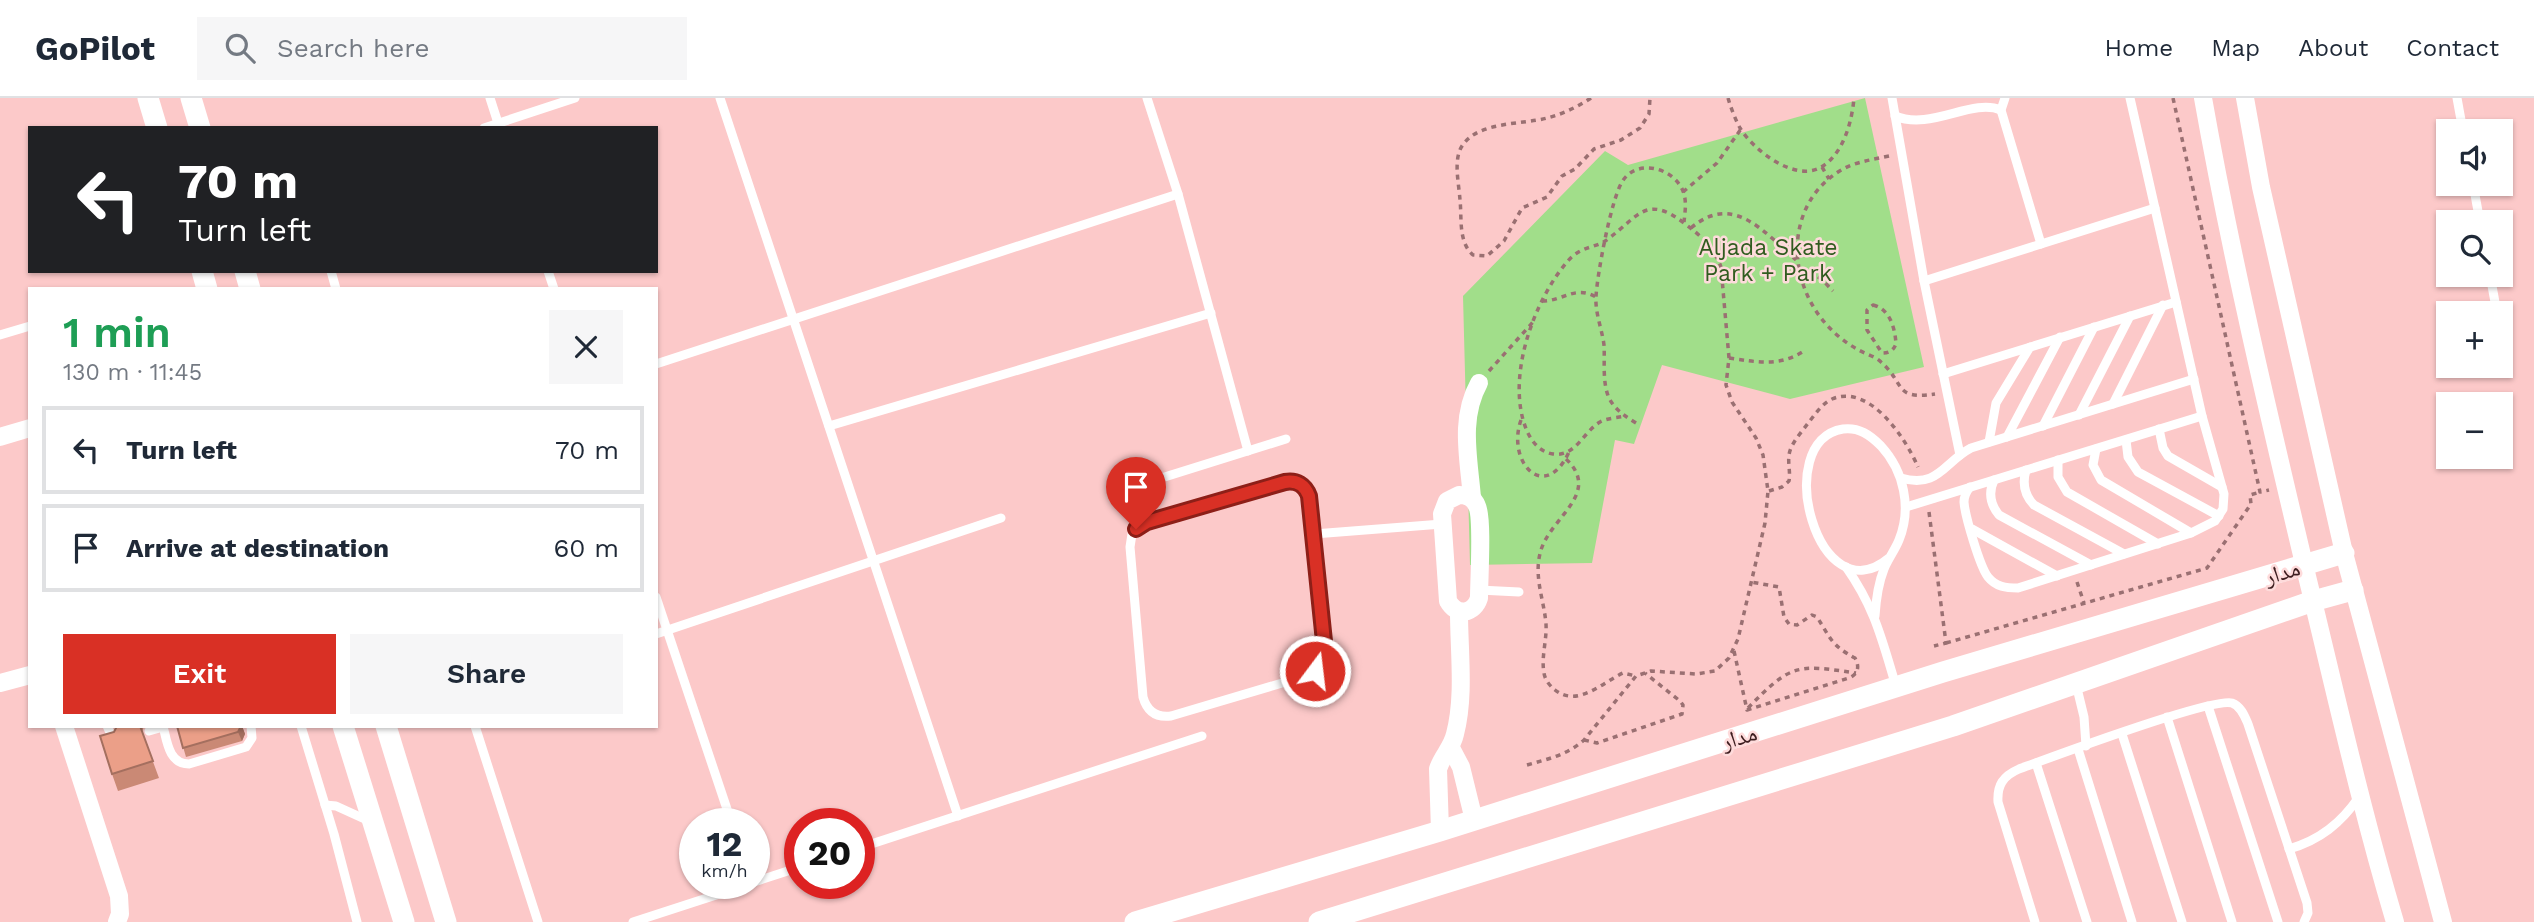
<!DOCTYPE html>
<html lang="en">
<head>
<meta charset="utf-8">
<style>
	:root { --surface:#fff; --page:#f6f6f7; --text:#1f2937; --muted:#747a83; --line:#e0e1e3; --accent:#d93025 }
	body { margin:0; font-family:"Work Sans","Noto Naskh Arabic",sans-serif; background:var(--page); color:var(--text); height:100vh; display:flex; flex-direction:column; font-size:26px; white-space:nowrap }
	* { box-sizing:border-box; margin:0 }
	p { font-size:23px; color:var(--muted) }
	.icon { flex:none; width:38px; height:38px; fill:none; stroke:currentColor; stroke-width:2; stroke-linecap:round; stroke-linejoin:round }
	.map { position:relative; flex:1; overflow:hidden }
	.drawer { position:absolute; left:28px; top:189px; width:630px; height:441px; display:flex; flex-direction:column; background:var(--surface); border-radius:0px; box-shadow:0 2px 5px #0004 }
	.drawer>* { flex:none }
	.top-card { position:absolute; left:28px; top:28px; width:630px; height:147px; border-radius:0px; box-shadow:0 2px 5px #0004; background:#202124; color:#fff; overflow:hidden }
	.fabs { position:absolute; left:2436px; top:21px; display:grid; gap:14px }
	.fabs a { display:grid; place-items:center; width:77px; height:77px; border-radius:0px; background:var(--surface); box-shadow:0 2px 5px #0004; font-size:35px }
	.speed { position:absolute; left:679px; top:710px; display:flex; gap:14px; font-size:35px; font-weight:700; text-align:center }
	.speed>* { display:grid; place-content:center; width:91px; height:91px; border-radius:50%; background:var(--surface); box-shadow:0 2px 5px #0004; line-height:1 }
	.speed small { font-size:18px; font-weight:400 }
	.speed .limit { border:10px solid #d22; background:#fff; color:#111 }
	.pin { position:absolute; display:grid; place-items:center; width:60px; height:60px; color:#fff; margin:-72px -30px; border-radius:50% 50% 50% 0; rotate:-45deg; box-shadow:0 0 7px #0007 }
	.pin .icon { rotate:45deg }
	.me { position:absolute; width:77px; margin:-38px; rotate:15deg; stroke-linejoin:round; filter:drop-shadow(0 0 5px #0008) }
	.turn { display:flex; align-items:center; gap:24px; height:147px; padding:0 35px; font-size:32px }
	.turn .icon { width:91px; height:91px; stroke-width:2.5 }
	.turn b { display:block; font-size:49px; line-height:60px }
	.round { display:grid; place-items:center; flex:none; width:74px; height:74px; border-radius:0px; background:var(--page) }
	.overview { display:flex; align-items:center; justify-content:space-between; height:119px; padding:0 35px }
	h1 { font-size:42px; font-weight:600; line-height:52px; color:#1e9e55 }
	.primary-button { display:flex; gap:14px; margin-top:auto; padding:14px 35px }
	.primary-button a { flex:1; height:80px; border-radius:0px; background:var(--accent); color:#fff; font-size:28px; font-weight:600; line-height:80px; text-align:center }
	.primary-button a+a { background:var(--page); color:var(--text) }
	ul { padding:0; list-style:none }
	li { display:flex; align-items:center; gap:21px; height:88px; margin:0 14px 10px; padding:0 21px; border:4px solid var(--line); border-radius:0px }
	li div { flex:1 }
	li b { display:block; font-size:26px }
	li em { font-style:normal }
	header { display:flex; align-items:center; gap:42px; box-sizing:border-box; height:98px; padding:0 35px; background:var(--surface); border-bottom:2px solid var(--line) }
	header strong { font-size:33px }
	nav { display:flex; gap:38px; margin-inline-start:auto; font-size:24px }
	.search { width:490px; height:63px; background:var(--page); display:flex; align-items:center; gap:18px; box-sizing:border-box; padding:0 24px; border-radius:0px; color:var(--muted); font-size:26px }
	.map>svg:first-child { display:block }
</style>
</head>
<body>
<header>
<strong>GoPilot</strong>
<div class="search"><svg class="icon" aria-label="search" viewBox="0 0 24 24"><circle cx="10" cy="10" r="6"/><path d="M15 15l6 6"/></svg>Search here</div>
<nav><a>Home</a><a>Map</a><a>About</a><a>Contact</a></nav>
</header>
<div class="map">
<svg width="2534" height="824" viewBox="0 0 2534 824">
	<rect width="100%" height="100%" fill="#fcc9c9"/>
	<path fill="#a1de8a" d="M1865 0 1924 269 1790 301 1662 267 1634 346 1615 342 1592 465 1470 467 1463 198 1605 53 1628 67Z"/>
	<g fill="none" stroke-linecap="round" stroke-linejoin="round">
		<g stroke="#9a7072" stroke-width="3.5" stroke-dasharray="5 5" stroke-linecap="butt">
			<path d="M1591 0C1577 9 1563 16 1547 20 1521 27 1478 23 1462 48 1453 62 1459 86 1460 102 1462 120 1458 144 1473 157L1487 158 1504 143 1522 110 1547 99 1562 78 1575 71 1594 51 1621 42 1640 30 1649 16 1650 0"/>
			<path d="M1728 0C1731 10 1735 21 1740 30 1754 53 1797 86 1823 68 1844 54 1852 23 1854 0"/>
			<path d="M2173 0 2260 394 2269 392"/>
			<path d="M1889 58C1871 62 1853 64 1838 74 1787 107 1787 176 1821 220 1831 233 1844 244 1857 251 1865 256 1875 258 1881 264 1906 286 1893 302 1935 296"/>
			<path d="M1822 69 1829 81"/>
			<path d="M1683 94 1717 65 1741 31"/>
			<path d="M1691 130C1733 94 1764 134 1796 162"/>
			<path d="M1799 175C1814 171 1823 183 1833 193"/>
			<path d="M1542 203C1563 203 1575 187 1596 199"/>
			<path d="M1873 207C1890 211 1895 230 1896 246 1893 253 1889 255 1882 255L1867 232V212Z"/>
			<path d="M1729 260C1757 264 1779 269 1804 253"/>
			<path d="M1489 273 1533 224"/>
			<path d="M1521 322C1506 364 1545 406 1569 354"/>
			<path d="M1636 325C1625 318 1615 312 1609 300 1602 284 1605 263 1604 247 1602 231 1595 215 1596 199 1597 177 1611 102 1622 84 1636 60 1673 69 1683 93 1687 103 1685 114 1684 124"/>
			<path d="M1566 361C1602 395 1551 419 1541 452 1533 478 1544 501 1546 526 1547 542 1541 559 1544 575 1545 582 1550 588 1555 592 1578 610 1603 584 1623 575L1636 578"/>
			<path d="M1769 393 1782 389 1789 383C1791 372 1786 361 1791 350 1795 341 1803 332 1809 324 1816 315 1822 306 1832 301 1870 285 1906 341 1918 369"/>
			<path d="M1929 414 1946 545 1934 548"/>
			<path d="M2077 484 2084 505"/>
			<path d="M1946 545 2207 470 2251 406 2250 397 2260 394"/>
			<path d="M1734 553 1747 612 1849 580C1858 576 1860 569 1855 560 1831 547 1831 541 1817 519L1812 517 1797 527 1789 526 1784 519 1779 489 1751 484"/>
			<path d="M1748 610C1791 566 1796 566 1856 575"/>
			<path d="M1584 642 1597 645 1682 616 1683 607 1680 603 1645 575"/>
			<path d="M1527 667C1548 661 1567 657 1584 642L1636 578 1651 573 1696 576 1715 573 1729 560 1738 541 1765 425 1768 393 1763 357 1756 340 1732 304 1726 287 1729 260 1721 169C1713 148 1701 138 1684 125 1646 96 1639 118 1608 141 1595 151 1581 147 1567 164 1533 204 1505 282 1527 333 1532 344 1540 354 1553 356 1576 359 1583 334 1600 324 1607 320 1617 320 1625 318"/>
		</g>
		<g stroke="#fff" stroke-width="9">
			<path d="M490 0 499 28"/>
			<path d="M720 0 958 718"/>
			<path d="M1147 0 1178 96 1248 353"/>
			<path d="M1892 0 1924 183 1960 357"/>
			<path d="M2005 0 2001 12 2041 146"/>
			<path d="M2457 0 2463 33"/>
			<path d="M1895 18C1931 33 1971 0 2001 12"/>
			<path d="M484 30 575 0"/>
			<path d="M2473 86 2480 124"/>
			<path d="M331 173 336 191"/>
			<path d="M548 173 554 191"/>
			<path d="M2490 177 2497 215"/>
			<path d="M1924 183 2155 110"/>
			<path d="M2501 235 2504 252"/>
			<path d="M0 237 30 228"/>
			<path d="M656 266 1178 96"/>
			<path d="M1943 276 2176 204"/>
			<path d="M2113 306 2163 207"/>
			<path d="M2079 317 2130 218"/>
			<path d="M829 328 1211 215"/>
			<path d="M2043 328 2094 229"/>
			<path d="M2159 331 2163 350 2168 358 2222 389"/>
			<path d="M2007 339 2060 239"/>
			<path d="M2126 342 2128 359 2138 374 2219 418"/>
			<path d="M1989 344 1996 305 2030 249"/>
			<path d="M2096 351 2093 367 2101 382 2191 435"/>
			<path d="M2058 362V379L2067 394 2158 446"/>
			<path d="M2026 372C2022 386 2024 397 2034 407L2124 456"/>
			<path d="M1901 380C1938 391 1944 364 1971 350L2194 281"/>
			<path d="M1155 382 1286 341"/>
			<path d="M1994 382C1988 395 1990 406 1999 417L2091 467"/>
			<path d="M1291 383 1303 388 1309 398 1325 553 1320 567 1309 577 1171 618C1156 620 1147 613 1143 599L1130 449 1132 436 1147 424Z"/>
			<path d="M1970 389C1966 394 1964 398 1964 404 1965 418 1980 469 1988 479 1996 489 2006 490 2018 490L2191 435 2215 423 2223 411 2224 396 2202 318 2130 0"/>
			<path d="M1906 409 2202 318"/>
			<path d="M1972 431 2057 478"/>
			<path d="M1314 436 1442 426"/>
			<path d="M1846 469C1875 510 1882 542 1896 588"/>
			<path d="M1479 492 1519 494"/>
			<path d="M656 499 732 726"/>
			<path d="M1875 518C1876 502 1878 486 1884 471 1888 461 1895 452 1899 442 1912 410 1904 373 1881 348 1870 337 1859 329 1843 331 1770 342 1818 520 1889 460"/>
			<path d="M656 536 1001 420"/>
			<path d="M2076 586 2084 619 2086 648"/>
			<path d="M2208 608 2278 824"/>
			<path d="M2167 619 2232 824"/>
			<path d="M107 628 112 639 118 642"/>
			<path d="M163 628C167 644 169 666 189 666L246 649 252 640 251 628"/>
			<path d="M301 628 334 736 357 824"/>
			<path d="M475 628 538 824"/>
			<path d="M149 633 163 629"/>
			<path d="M2122 636 2182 824"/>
			<path d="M2078 651 2132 824"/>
			<path d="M2036 665 2087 824"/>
			<path d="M325 707 336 708 369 723"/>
			<path d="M859 750 1202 638"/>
			<path d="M2289 751C2320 742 2341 725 2359 699"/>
			<path d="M754 784 800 769"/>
			<path d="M633 824 750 786"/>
			<path d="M2035 824 1998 704C1997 687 2003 678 2019 671 2049 660 2212 599 2232 605 2241 608 2245 619 2248 626L2307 805 2308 815 2304 824"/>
		</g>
		<g stroke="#fff" stroke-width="18">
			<path d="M2203 0C2231 158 2268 314 2305 470 2334 588 2360 707 2395 824"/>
			<path d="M2245 0 2261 89 2344 455 2443 824"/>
			<path d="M0 339 30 330"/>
			<path d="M1459 397C1467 397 1474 400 1477 408 1483 420 1479 482 1479 500 1474 516 1457 519 1448 503L1442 416 1447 403Z"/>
			<path d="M1472 400C1469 361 1459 321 1479 285"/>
			<path d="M0 585 30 577"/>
			<path d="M64 628 119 798 120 816 117 824"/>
			<path d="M1451 650 1461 669 1474 722"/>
			<path d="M1440 733 1438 671C1442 658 1452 650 1455 636 1465 598 1459 554 1459 514"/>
		</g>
		<g stroke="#fff" stroke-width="21">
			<path d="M148 0 157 30"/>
			<path d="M191 0 200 30"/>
			<path d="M202 173 207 191"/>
			<path d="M245 173 250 191"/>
			<path d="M343 628 404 824"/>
			<path d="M386 628 446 824"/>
			<path d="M1135 824 1440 733 1943 574 2344 455"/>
			<path d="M1319 824 1953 628 2313 503 2353 492"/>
		</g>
	</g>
	<g fill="#ca8975">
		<path d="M115 628H144L142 634 159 680 118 693 112 676 114 634 116 630Z"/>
		<path d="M177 628H242L245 636 242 643 186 659Z"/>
	</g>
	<path fill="#a46f5f" d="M241 628H242L245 636 242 643 238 634Z"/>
	<g fill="#eb9f88" stroke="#a46f5f" stroke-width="2">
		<path d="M117 628H140L153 663 112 676 100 638 114 634Z"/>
		<path d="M177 628H241L238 634 183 650Z"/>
	</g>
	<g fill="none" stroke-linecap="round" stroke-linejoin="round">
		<defs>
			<path id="route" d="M1136 431 1147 424 1285 384C1297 382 1305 387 1309 398L1325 553 1320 568 1315 573"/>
		</defs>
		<use href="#route" stroke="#8d1f18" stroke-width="18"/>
		<use href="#route" stroke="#d93025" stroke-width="12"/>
	</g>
	<g text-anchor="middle" stroke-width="5" stroke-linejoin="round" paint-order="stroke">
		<g font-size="23" fill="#315c1f" stroke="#fedbdb">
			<text x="1768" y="157">Aljada Skate<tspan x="1768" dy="26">Park + Park</tspan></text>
		</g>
		<g font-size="23" fill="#3d1d1f" stroke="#fedbdb">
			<text transform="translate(2282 474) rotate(-17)" y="8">مدار</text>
			<text transform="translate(1739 639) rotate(-17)" y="8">مدار</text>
		</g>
	</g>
</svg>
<div class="fabs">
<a><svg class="icon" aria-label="sound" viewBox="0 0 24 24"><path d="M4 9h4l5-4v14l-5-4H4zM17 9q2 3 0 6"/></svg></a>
<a><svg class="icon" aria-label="search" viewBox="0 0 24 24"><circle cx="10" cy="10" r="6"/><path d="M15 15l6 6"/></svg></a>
<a>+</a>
<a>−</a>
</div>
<div class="speed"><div>12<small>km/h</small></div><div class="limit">20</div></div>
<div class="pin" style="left:1136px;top:431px;background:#d93025"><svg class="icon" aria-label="arrive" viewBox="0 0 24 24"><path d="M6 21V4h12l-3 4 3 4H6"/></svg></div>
<svg class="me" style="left:1315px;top:573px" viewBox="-20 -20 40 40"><circle r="17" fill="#d93025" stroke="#fff" stroke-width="3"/><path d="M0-11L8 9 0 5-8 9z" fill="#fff"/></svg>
<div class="top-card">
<div class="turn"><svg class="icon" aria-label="left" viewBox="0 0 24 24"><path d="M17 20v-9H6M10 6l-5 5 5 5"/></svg><div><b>70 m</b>Turn left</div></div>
</div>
<section class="drawer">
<div class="overview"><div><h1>1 min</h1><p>130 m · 11:45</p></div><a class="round"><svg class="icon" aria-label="close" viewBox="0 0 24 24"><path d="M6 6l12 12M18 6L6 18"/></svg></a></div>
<ul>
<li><svg class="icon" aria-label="left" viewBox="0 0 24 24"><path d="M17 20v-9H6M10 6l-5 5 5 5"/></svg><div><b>Turn left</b></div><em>70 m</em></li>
<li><svg class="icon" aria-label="arrive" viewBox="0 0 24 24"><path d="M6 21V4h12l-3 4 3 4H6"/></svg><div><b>Arrive at destination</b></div><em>60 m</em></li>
</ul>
<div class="primary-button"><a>Exit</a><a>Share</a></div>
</section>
</div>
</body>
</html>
